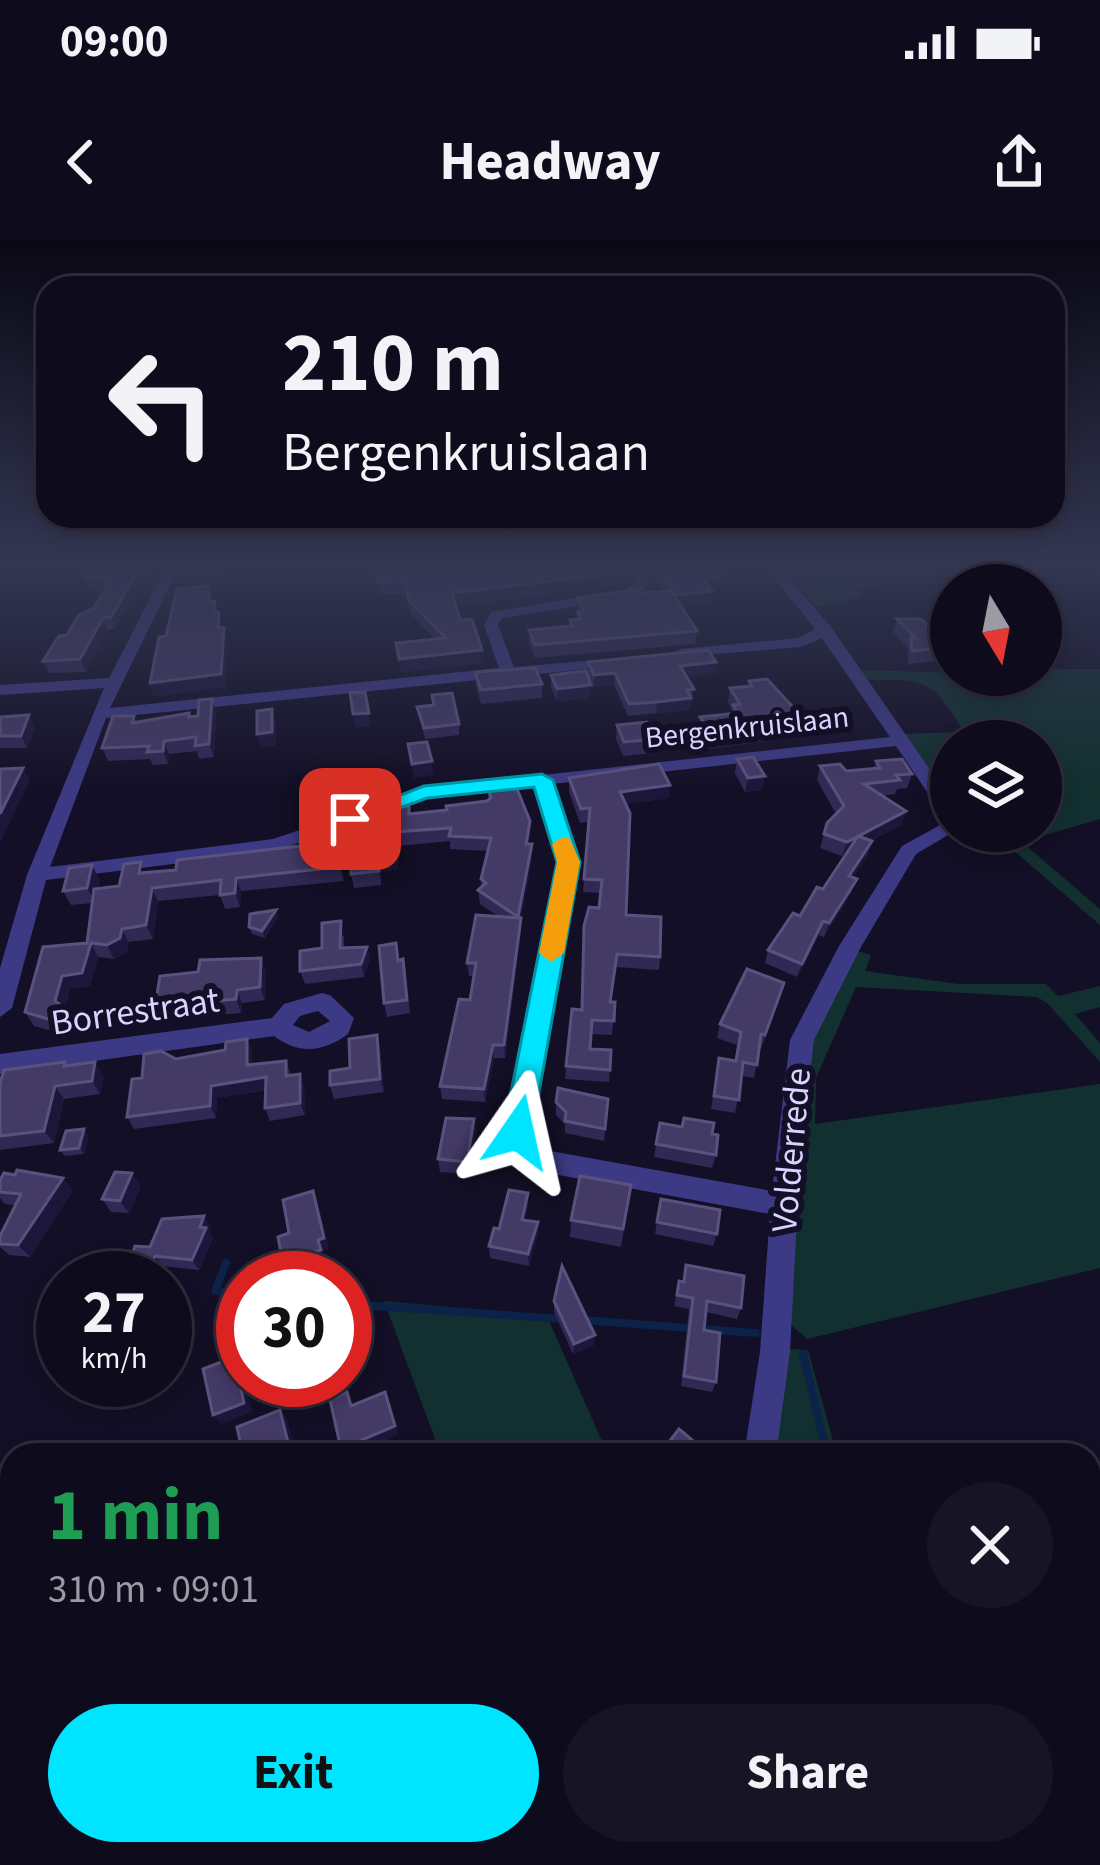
<!DOCTYPE html>
<html lang="en">
<head>
<meta charset="utf-8">
<style>
	:root { --surface:#0e0b1c; --page:#171425; --text:#f1f3f6; --muted:#9b9ba3; --line:#2e2b3b; --accent:#00e5ff }
	body { margin:0; font-family:"Source Sans 3",sans-serif; background:var(--page); color:var(--text); height:100vh; display:flex; flex-direction:column; font-size:45px; white-space:nowrap }
	* { box-sizing:border-box; margin:0 }
	p { font-size:39px; color:var(--muted) }
	.icon { flex:none; width:66px; height:66px; fill:none; stroke:currentColor; stroke-width:2; stroke-linecap:round; stroke-linejoin:round }
	.map { position:relative; flex:1; overflow:hidden }
	.sheet { position:absolute; left:0px; top:1203px; width:1101px; height:423px; display:flex; flex-direction:column; background:var(--surface); border-radius:36px 36px 0 0; box-shadow:0 6px 18px #0003,0 0 0 3px var(--line) }
	.sheet>* { flex:none }
	.hud { position:absolute; left:36px; top:36px; width:1029px; height:252px; border-radius:36px; box-shadow:0 6px 18px #0003,0 0 0 3px var(--line); background:#0e0b1c; color:var(--text); overflow:hidden }
	.needle { width:78px; rotate:170deg }
	.controls { position:absolute; left:930px; top:324px; display:grid; gap:24px }
	.controls a { display:grid; place-items:center; width:132px; height:132px; border-radius:50%; background:var(--surface); box-shadow:0 6px 18px #0003,0 0 0 3px var(--line); font-size:60px }
	.speed { position:absolute; left:36px; top:1011px; display:flex; gap:24px; font-size:60px; font-weight:700; text-align:center }
	.speed>* { display:grid; place-content:center; width:156px; height:156px; border-radius:50%; background:var(--surface); box-shadow:0 6px 18px #0003,0 0 0 3px var(--line); line-height:1 }
	.speed small { font-size:30px; font-weight:400 }
	.speed .limit { border:18px solid #d22; background:#fff; color:#111 }
	.pin { position:absolute; display:grid; place-items:center; width:102px; height:102px; color:#fff; margin:-51px; border-radius:24px; box-shadow:0 6px 18px #0006 }
	.me { position:absolute; width:132px; margin:-66px; rotate:11deg; stroke-linejoin:round; filter:drop-shadow(0 0 9px #0008) }
	.turn { display:flex; align-items:center; gap:42px; height:252px; padding:0 48px; font-size:54px }
	.turn .icon { width:156px; height:156px; stroke-width:2.5 }
	.turn b { display:block; font-size:84px; line-height:102px }
	.round { display:grid; place-items:center; flex:none; width:126px; height:126px; border-radius:63px; background:var(--page) }
	.head { display:flex; align-items:center; justify-content:space-between; height:204px; padding:0 48px }
	h1 { font-size:72px; font-weight:700; line-height:90px; color:#1e9e55 }
	.action { display:flex; gap:24px; margin-top:auto; padding:24px 48px }
	.action a { flex:1; height:138px; border-radius:72px; background:var(--accent); color:#111; font-size:48px; font-weight:700; line-height:138px; text-align:center }
	.action a+a { background:var(--page); color:var(--text) }
	.status { display:flex; justify-content:space-between; align-items:center; height:84px; padding:0 60px; background:var(--surface); direction:ltr }
	.status svg { height:33px; fill:currentColor }
	header { display:flex; justify-content:space-between; align-items:center; height:156px; padding:0 48px; background:var(--surface); font-size:54px; font-weight:700 }
	.map>svg:first-child { display:block }
</style>
</head>
<body>
<div class="status"><b>09:00</b><svg viewBox="0 0 49 12"><path d="M0 12V9h3v3zM5 12V6h3v6zM10 12V3h3v9zM15 12V0h3v12zM26 1h20v11H26zM47 4h2v5h-2z"/></svg></div>
<header><svg class="icon" aria-label="back" viewBox="0 0 24 24"><path d="M15 5l-7 7 7 7"/></svg>Headway<svg class="icon" aria-label="share" viewBox="0 0 24 24"><path d="M12 15V3M7 8l5-5 5 5M5 13v7h14v-7"/></svg></header>
<div class="map">
<svg width="1100" height="1625" viewBox="0 0 1100 1625">
	<rect width="100%" height="100%" fill="#130f26"/>
	<g fill="#12302f">
		<path d="M777 323H967L856 350 863 356 818 367Z"/>
		<path d="M1041 429H1100V579L1042 596 1012 591H1041V501H951V562L899 494 964 492C931 437 926 439 864 440L857 430 1041 435Z"/>
		<path d="M991 591H1009L1100 669V685Z"/>
		<path d="M854 710 871 715 865 731 958 744H1046L1058 756 1100 746V767L1075 774 1100 803V822L1047 763 1037 757 856 747 816 838 815 884 1100 844V1028L807 1099 787 1081 800 830Z"/>
		<path d="M384 1061 547 1076 608 1215H441Z"/>
		<path d="M787 1109 808 1110 837 1215H772Z"/>
		<path d="M288 1614H1024L1029 1625H267Z"/>
	</g>
	<g fill="none" stroke-linecap="round" stroke-linejoin="round">
		<g stroke="#0c2248" stroke-width="8">
			<path d="M226 1023 215 1051 243 1054"/>
			<path d="M345 1064 563 1079"/>
			<path d="M582 1080 756 1093"/>
			<path d="M803 1114 827 1215"/>
		</g>
		<path stroke="#0c2248" stroke-width="9" d="M1009 1614 1014 1625"/>
		<g fill="#3d3a85" fill-rule="evenodd">
			<path d="M168 323H181L110 468 499 428 484 385 491 372 626 350 636 343 628 323H641L650 344 635 357 502 378 498 385 514 427 621 418 624 421 616 426 106 478 50 627 273 599 424 548 890 497 822 398 801 407 676 417V411L681 409 798 398 815 389 763 323H776L831 387 951 560V579L944 577 896 506 552 544 579 622 530 890 545 910 772 951 790 800 839 706 902 606 951 579V591H955L916 614 861 707 814 800 800 921 790 1112 776 1215H744L760 1112 770 974 537 931 528 928 504 892 559 622 535 546 427 558 276 611 46 640 12 768 0 777V728L27 635 104 448 0 455V445L109 438Z"/>
			<path d="M332 323H369L363 327Z"/>
			<path d="M322 753 330 755 354 778 348 794C323 812 299 815 274 796L0 834V814L272 778 284 764ZM318 771 330 781 309 792 293 785 300 776Z"/>
			<path d="M211 1614H269L264 1625H206Z"/>
		</g>
	</g>
	<g fill="#312854">
		<path d="M90 323H159L150 328 115 389 108 390 86 432 49 433 43 421 94 368 104 350 90 351 86 339Z"/>
		<path d="M188 323H224L219 333 191 334Z"/>
		<path d="M291 323H306L305 327 292 328Z"/>
		<path d="M373 323 627 332 626 345 456 365 460 380 482 410 483 423 401 432 396 403 435 399 410 373 406 354H380L375 339Z"/>
		<path d="M653 323H747V327L714 332 716 349 711 350 710 364 681 367 697 391 695 404 535 418 529 403V390L570 386V380L577 379 578 358 664 351 655 337V327Z"/>
		<path d="M897 379 938 395 951 394V420L908 424V408L893 392Z"/>
		<path d="M588 422H716L714 434 687 437 694 449 689 470 628 476 614 445 594 447 587 433Z"/>
		<path d="M475 432 542 444V458L481 464 476 446Z"/>
		<path d="M551 435 591 445 590 458 557 461 551 447Z"/>
		<path d="M749 441 806 481 803 494 777 500 710 509 699 490 700 477 732 473V469L728 462 730 448 748 446Z"/>
		<path d="M432 455 459 484V495L425 499 417 467 433 466Z"/>
		<path d="M216 472 214 517 199 519 197 511 169 514 168 524 153 525 150 519 108 521 102 508 134 476 136 482 189 473 190 477Z"/>
		<path d="M0 477 35 488 27 508H0Z"/>
		<path d="M617 485 656 499 654 513 623 516 616 499Z"/>
		<path d="M737 519 762 550 745 552 735 533Z"/>
		<path d="M876 521 912 534 907 548 897 549 895 554 882 556 906 571 901 585 871 601 868 615 853 637 852 652 824 697 819 695 797 737 765 723 768 710 823 649 847 613 842 616 820 608 827 583 836 574 817 540 820 526 846 531 874 528Z"/>
		<path d="M569 538 670 545 668 558 626 564V675L660 717 659 730 616 727 611 762H615L612 795 591 794 590 809 611 810 609 842 565 839 566 826 582 770 600 653 583 652 589 582 580 583 569 552Z"/>
		<path d="M488 546 530 594 528 604H532V618L521 678V691L505 818H494L485 862 442 859 440 846 470 760 474 736H469L467 723 498 676 480 664 478 650 481 648V639L488 611 450 609V601L397 606 398 629 381 632V645L354 648 351 634 409 566 410 574 447 570 487 561 488 559Z"/>
		<path d="M323 618 340 627 344 641 241 651 240 667 225 669 220 655 158 661 153 699 128 702 127 712 114 719 98 717 90 746 70 749 65 768 75 782 60 793 34 786 25 772 87 703 92 663 71 665 63 651 100 640 98 648 119 646 146 632Z"/>
		<path d="M276 670 278 677 265 698 252 694 249 687Z"/>
		<path d="M344 695V708L367 707 370 720 364 737 305 744 300 731 322 708Z"/>
		<path d="M403 719 410 773 387 777 384 763 399 721Z"/>
		<path d="M198 732H266L265 760 242 763 241 773 162 779 155 766Z"/>
		<path d="M784 743 761 809 759 808 754 838 742 836 735 873 711 869 719 818 735 820 737 805 717 798 720 784Z"/>
		<path d="M377 795 380 808 384 852 334 859 330 845 350 828Z"/>
		<path d="M247 799 252 812V824L286 821 291 836 304 847 305 875 270 881 265 868 266 850 217 858 216 878 134 889 127 877 142 838 176 819 225 810Z"/>
		<path d="M68 826 104 836 100 854 64 859 54 903 0 910V843Z"/>
		<path d="M608 859 604 901 565 893V884L556 875V862Z"/>
		<path d="M474 879 476 892 469 934 440 932 438 919Z"/>
		<path d="M660 883 712 894 716 915 712 928 654 917Z"/>
		<path d="M89 896 84 914 65 916 60 910Z"/>
		<path d="M0 940 73 950 30 1017 9 1015 0 1007V996L16 965 5 964 0 958Z"/>
		<path d="M631 945 621 1007 570 997 571 980Z"/>
		<path d="M141 946 129 973 111 972 102 959Z"/>
		<path d="M528 953V965L525 980 538 994 529 1026 490 1018 489 1006 499 989Z"/>
		<path d="M661 959 717 994 713 1006 655 994Z"/>
		<path d="M211 986 209 992 213 998 199 1030 162 1026 158 1037 137 1036 128 1026 150 1007Z"/>
		<path d="M686 1025 741 1068 737 1079 706 1072 704 1090 716 1142 712 1152 681 1146 689 1069 674 1066 679 1041H683Z"/>
		<path d="M554 1061 594 1105 573 1114 554 1072Z"/>
	</g>
	<g fill="#1d163a">
		<path d="M143 323H159L150 328 115 389 111 377Z"/>
		<path d="M706 323H747V327L704 334Z"/>
		<path d="M627 332 626 345 453 365 452 353Z"/>
		<path d="M718 337 716 349 702 351 703 339Z"/>
		<path d="M712 351 710 364 675 368 676 355Z"/>
		<path d="M103 378 108 390 86 432 80 419Z"/>
		<path d="M224 388 228 401 225 447 154 457 150 443Z"/>
		<path d="M482 410 483 423 401 432 399 419Z"/>
		<path d="M716 422 714 434 679 438 680 426Z"/>
		<path d="M615 433 614 445 594 447V435Z"/>
		<path d="M591 445 590 458 557 461V449Z"/>
		<path d="M691 458 689 470 656 474 657 462Z"/>
		<path d="M212 459 216 472 214 517 209 504Z"/>
		<path d="M272 469 276 483V506L261 508 257 494Z"/>
		<path d="M369 473 371 486 356 488 353 474Z"/>
		<path d="M29 475 35 488 27 508 21 496Z"/>
		<path d="M806 481 803 494 777 500 710 509 712 496Z"/>
		<path d="M164 501 169 514 168 524 163 511Z"/>
		<path d="M432 521 433 535 414 538 412 524Z"/>
		<path d="M23 528 30 541 0 603V574Z"/>
		<path d="M765 536 762 550 745 552 748 538Z"/>
		<path d="M670 545 668 558 619 565 620 552Z"/>
		<path d="M906 571 901 585 842 616 847 602Z"/>
		<path d="M394 592 398 629 381 632V645L378 619Z"/>
		<path d="M872 601 868 615 844 650 849 636Z"/>
		<path d="M532 604V618L521 678V691L505 818 504 805 518 677Z"/>
		<path d="M92 625 100 640 95 662 87 648Z"/>
		<path d="M236 638 241 651 240 667 235 653Z"/>
		<path d="M857 639 852 652 824 697 829 683Z"/>
		<path d="M152 648 158 661 153 699 146 685Z"/>
		<path d="M276 670 278 677 265 698 262 691Z"/>
		<path d="M823 681 819 695 797 737 802 724Z"/>
		<path d="M122 689 128 702 127 712 114 719 107 705Z"/>
		<path d="M91 703 98 717 90 746 70 749 64 771 66 769 75 782 60 793 51 780 62 736Z"/>
		<path d="M367 707 370 720 364 737 361 724Z"/>
		<path d="M261 718 266 732 265 760 260 747Z"/>
		<path d="M237 750 242 763 241 773 236 759Z"/>
		<path d="M377 795 380 808 384 852 380 839Z"/>
		<path d="M247 799 252 812V837L247 825Z"/>
		<path d="M493 805 494 818 485 862 484 849Z"/>
		<path d="M95 822 104 836 100 854 92 841Z"/>
		<path d="M300 834 304 847 305 875 300 863Z"/>
		<path d="M266 837 271 849 217 858 216 878 210 866 211 846Z"/>
		<path d="M55 846 64 859 54 903 44 891Z"/>
		<path d="M474 879 476 892 469 934 467 922Z"/>
		<path d="M84 889 89 896 84 914 79 908Z"/>
		<path d="M132 933 141 946 129 973 120 961Z"/>
		<path d="M63 938 73 950 30 1017 18 1005Z"/>
		<path d="M313 951 318 963 329 1009 323 1011 326 1022 289 1034 283 1023 318 1000Z"/>
		<path d="M528 953V965L522 992V980Z"/>
		<path d="M204 976 211 986 209 992 213 998 199 1030 192 1020Z"/>
		<path d="M538 982V994L529 1026 528 1014Z"/>
		<path d="M155 1016 162 1026 158 1037 150 1027Z"/>
		<path d="M595 1095 594 1105 573 1114 574 1104Z"/>
		<path d="M234 1117 242 1127 243 1140H245L252 1172 221 1184 213 1175Z"/>
		<path d="M385 1152 399 1195 352 1215H344L341 1209Z"/>
		<path d="M280 1170 287 1179 296 1215H291Z"/>
		<path d="M12 1589V1614H24V1625H6L5 1590Z"/>
	</g>
	<g fill="#433a66" stroke="#5a527e" stroke-width="3">
		<path d="M90 323H143L111 377 103 378 80 419 43 421 59 396 67 395 79 375 94 368 112 338 86 339Z"/>
		<path d="M373 323H620L627 332 452 353 460 380 472 379 482 410 399 419 396 403 446 398 409 360 404 341 379 342Z"/>
		<path d="M663 323H707L718 337 703 339 712 351 676 355 656 325Z"/>
		<path d="M1021 340 1027 345H995L991 342Z"/>
		<path d="M208 346 210 362 215 361 214 370 219 373 218 387 224 388 221 434 150 443 159 397 166 396 177 349Z"/>
		<path d="M637 349 640 353 671 351 697 391 535 405 529 390 572 386 570 380 581 379 577 372 584 371 578 358Z"/>
		<path d="M897 379H921L938 395 951 394V407L912 411 911 398H915Z"/>
		<path d="M708 410 716 422 680 426 694 449 687 450 691 458 657 462 629 464 615 433 594 435 588 422Z"/>
		<path d="M535 428 542 444 481 450 475 432Z"/>
		<path d="M586 431 591 445 557 449 551 435Z"/>
		<path d="M767 439 806 481 780 487 712 496 700 477 738 473 733 465 740 464 730 448 752 446 749 441Z"/>
		<path d="M365 452 369 473 353 474 350 453Z"/>
		<path d="M452 453 459 484 424 488 417 467 434 465 432 455Z"/>
		<path d="M212 459 209 504 195 506 196 497 164 501 163 511 147 512 149 506 102 508 113 476H134L132 483 189 473V477L198 476 199 460Z"/>
		<path d="M272 469V492L257 494V471Z"/>
		<path d="M29 475 21 496H0V477Z"/>
		<path d="M647 482 656 499 624 502 617 485Z"/>
		<path d="M427 502 432 521 412 524 408 504Z"/>
		<path d="M753 517 765 536 748 538 737 519Z"/>
		<path d="M902 519 912 534 896 535 900 540 864 544 906 571 847 602 824 594 827 583 844 566 820 526 840 524 846 531 880 528 876 521Z"/>
		<path d="M659 524 670 545 620 552 630 573 626 675 661 677 660 717 617 714 610 762H615L614 781 592 780 590 809 611 810 610 830 566 826 572 769 582 770 584 686 589 667 599 668 602 640 584 639 590 568 581 569 569 538Z"/>
		<path d="M23 528 0 574V529Z"/>
		<path d="M515 544 530 581 526 604H532L518 677 478 650 486 643 481 639 491 598 449 596 451 588 394 592 396 616 378 619 379 631 351 634V604L379 601 377 570 409 566V574L447 570 446 566 487 561 491 558 488 546Z"/>
		<path d="M858 596 872 601 849 636 857 639 829 683 823 681 802 724 768 710 793 673 800 676 817 647 823 649Z"/>
		<path d="M319 604 320 616 340 627 236 638 235 653 220 655 221 640 152 648 146 685 122 689 120 698 107 705 91 703 82 733 62 736 55 761 66 769 51 780 25 772 43 707 87 703 94 649 119 646 124 624 141 622 139 633 176 630 177 620Z"/>
		<path d="M92 625 87 648 63 651 69 628Z"/>
		<path d="M276 670 262 691 249 687 250 674Z"/>
		<path d="M476 675 521 678 504 805H493L484 849 440 846 459 759 470 760 476 723H467Z"/>
		<path d="M341 681 340 708 367 707 361 724 300 731V711L322 708V683Z"/>
		<path d="M396 703 398 721 403 719 407 760 384 763 379 706Z"/>
		<path d="M261 718 260 747 237 750 236 759 155 766 160 736 198 732 200 720Z"/>
		<path d="M747 729 784 743 765 795 761 794 757 825 743 822 739 860 714 856 719 818 736 821 741 792 720 784Z"/>
		<path d="M377 795 380 839 330 845V831L350 828 349 799Z"/>
		<path d="M247 799V825L286 821V836L300 834V863L265 868 266 837 211 846 210 866 127 877 132 839 142 838 144 814 161 811 176 819 225 810 226 802Z"/>
		<path d="M65 822 64 826 95 822 92 841 55 846 44 891 0 896V843L4 830Z"/>
		<path d="M558 848 608 859 605 889 565 881 566 872 556 862Z"/>
		<path d="M446 878 474 879 467 922 438 919Z"/>
		<path d="M684 878 714 883 712 894 718 895 716 915 656 904 660 883 682 887Z"/>
		<path d="M84 889 79 908 60 910 66 891Z"/>
		<path d="M17 930 63 938 18 1005 0 1004V996L21 954 0 952V940L4 933 15 935Z"/>
		<path d="M115 932 132 933 120 961 102 959Z"/>
		<path d="M580 936 631 945 623 989 571 980Z"/>
		<path d="M509 950 528 953 522 980 538 982 528 1014 489 1006 494 988 499 989Z"/>
		<path d="M313 951 324 998 318 1000 321 1010 283 1023 278 997 289 993 283 960Z"/>
		<path d="M661 959 720 970 717 994 657 982Z"/>
		<path d="M204 976 200 987 206 988 192 1020 155 1016 150 1027 128 1026 135 1006 150 1007 162 979Z"/>
		<path d="M686 1025 744 1036 741 1068 707 1061 704 1090 720 1093 716 1142 684 1136 693 1058 677 1055 679 1041 684 1042Z"/>
		<path d="M562 1026 595 1095 574 1104 554 1061Z"/>
		<path d="M234 1117 244 1163 213 1175 203 1129Z"/>
		<path d="M347 1152 351 1166 385 1152 395 1186 341 1209 330 1160Z"/>
		<path d="M280 1170 291 1215H243L237 1187Z"/>
		<path d="M679 1189 710 1215H662V1211Z"/>
		<path d="M5 1590 6 1625H0V1593Z"/>
	</g>
	<linearGradient id="sky" x2="0" y2="1"><stop stop-color="#0a0815"/><stop offset="0.59" stop-color="#333752"/><stop offset="1" stop-color="#333752" stop-opacity="0"/></linearGradient>
	<rect width="1100" height="551" fill="url(#sky)"/>
	<path fill="#00e5ff" stroke="#0095a6" stroke-width="3" d="M542 534 553 540 580 622 532 892 528 901H507L503 892 557 622 534 547 427 558 350 586 339 579 424 546Z"/>
	<path fill="#f59e0b" d="M563 597 570 599 580 622 564 713 551 722 539 713 557 622 552 604Z"/>
	<g text-anchor="middle" stroke-width="12" stroke-linejoin="round" paint-order="stroke">
		<g font-size="30" fill="#d9d4ff" stroke="#130f26">
			<text transform="translate(747 487) rotate(-6)" y="10">Bergenkruislaan</text>
		</g>
		<g font-size="36" fill="#d9d4ff" stroke="#130f26">
			<text transform="translate(135 770) rotate(-8)" y="13">Borrestraat</text>
			<text transform="translate(790 910) rotate(-85)" y="13">Volderrede</text>
		</g>
	</g>
</svg>
<div class="controls">
<a><svg class="needle" viewBox="-14 -14 28 28"><path d="M0-13l5 13h-10z" fill="#e53935"/><path d="M0 13l5-13h-10z" fill="#9b9ba3"/></svg></a>
<a><svg class="icon" aria-label="layers" viewBox="0 0 24 24"><path d="M12 4l9 5-9 5-9-5zM3 14l9 5 9-5"/></svg></a>
</div>
<div class="speed"><div>27<small>km/h</small></div><div class="limit">30</div></div>
<div class="pin" style="left:350px;top:579px;background:#d93025"><svg class="icon" aria-label="arrive" viewBox="0 0 24 24"><path d="M6 21V4h12l-3 4 3 4H6"/></svg></div>
<svg class="me" style="left:518px;top:892px" viewBox="-20 -20 40 40"><path d="M0-17L14 15 0 8-14 15z" fill="#00e5ff" stroke="#fff" stroke-width="4"/></svg>
<div class="hud">
<div class="turn"><svg class="icon" aria-label="left" viewBox="0 0 24 24"><path d="M17 20v-9H6M10 6l-5 5 5 5"/></svg><div><b>210 m</b>Bergenkruislaan</div></div>
</div>
<section class="sheet">
<div class="head"><div><h1>1 min</h1><p>310 m · 09:01</p></div><a class="round"><svg class="icon" aria-label="close" viewBox="0 0 24 24"><path d="M6 6l12 12M18 6L6 18"/></svg></a></div>
<div class="action"><a>Exit</a><a>Share</a></div>
</section>
</div>
</body>
</html>
